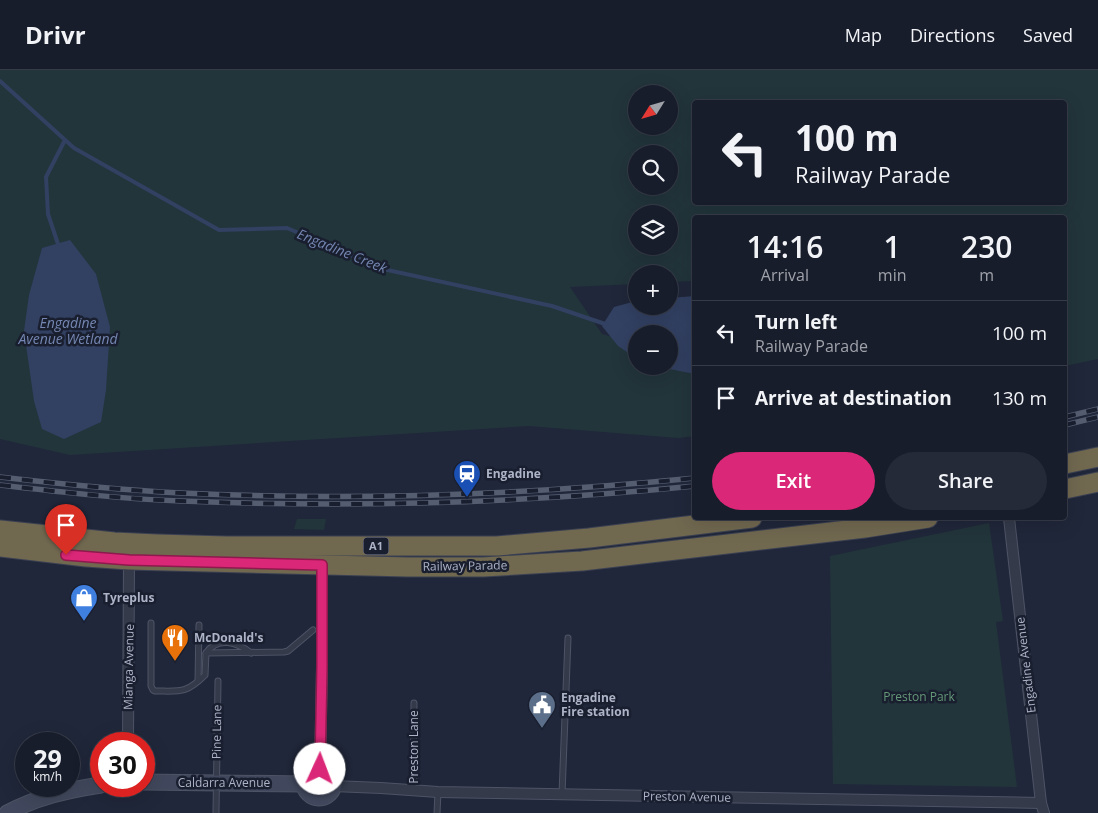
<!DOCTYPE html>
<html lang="en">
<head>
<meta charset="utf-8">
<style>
	:root { --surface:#181d2c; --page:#252a38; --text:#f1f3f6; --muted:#9fa2a9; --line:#363b48; --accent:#db2777 }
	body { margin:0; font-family:"Open Sans",sans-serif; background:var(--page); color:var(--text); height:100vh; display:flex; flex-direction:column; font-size:19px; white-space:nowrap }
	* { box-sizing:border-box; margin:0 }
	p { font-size:16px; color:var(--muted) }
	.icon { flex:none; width:28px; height:28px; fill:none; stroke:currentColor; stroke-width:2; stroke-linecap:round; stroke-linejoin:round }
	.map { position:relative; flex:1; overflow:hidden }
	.side { position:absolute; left:692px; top:145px; width:375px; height:305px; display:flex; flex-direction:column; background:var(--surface); border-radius:5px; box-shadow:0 5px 20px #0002,0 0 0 1px var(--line) }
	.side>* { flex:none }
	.guide { position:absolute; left:692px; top:30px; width:375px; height:105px; border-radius:5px; box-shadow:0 5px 20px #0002,0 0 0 1px var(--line); background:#181d2c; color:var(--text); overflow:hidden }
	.needle { width:32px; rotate:233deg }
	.tools { position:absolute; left:628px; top:15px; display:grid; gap:10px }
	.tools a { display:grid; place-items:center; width:50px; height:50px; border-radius:50%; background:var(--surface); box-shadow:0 5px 20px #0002,0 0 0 1px var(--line); font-size:25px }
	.speed { position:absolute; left:15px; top:662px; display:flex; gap:10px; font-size:25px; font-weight:700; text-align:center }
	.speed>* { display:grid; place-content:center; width:65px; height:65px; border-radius:50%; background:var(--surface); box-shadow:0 5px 20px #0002,0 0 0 1px var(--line); line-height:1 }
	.speed small { font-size:12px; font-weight:400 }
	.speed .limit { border:8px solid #d22; background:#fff; color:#111 }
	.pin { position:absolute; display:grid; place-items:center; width:42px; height:42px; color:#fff; margin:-51px -21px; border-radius:50% 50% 50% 0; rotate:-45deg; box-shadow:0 0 5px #0007 }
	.pin .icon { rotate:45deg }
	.me { position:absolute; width:55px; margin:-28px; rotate:2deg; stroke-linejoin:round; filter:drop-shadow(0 0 4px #0008) }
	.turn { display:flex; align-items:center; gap:18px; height:105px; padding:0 20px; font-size:22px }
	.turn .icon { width:65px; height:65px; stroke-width:2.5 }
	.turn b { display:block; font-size:35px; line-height:42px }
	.eta { display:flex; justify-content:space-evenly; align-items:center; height:85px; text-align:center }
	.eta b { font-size:30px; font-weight:600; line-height:35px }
	.button { display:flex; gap:10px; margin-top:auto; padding:10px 20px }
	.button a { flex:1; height:58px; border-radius:30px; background:var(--accent); color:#fff; font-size:20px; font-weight:600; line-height:58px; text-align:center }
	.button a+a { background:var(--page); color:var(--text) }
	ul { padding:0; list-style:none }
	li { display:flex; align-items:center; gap:15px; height:65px; padding:0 20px; border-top:1px solid var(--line) }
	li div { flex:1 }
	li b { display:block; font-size:19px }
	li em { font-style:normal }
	header { display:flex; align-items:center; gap:30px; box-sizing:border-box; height:70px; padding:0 25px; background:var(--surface); border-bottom:1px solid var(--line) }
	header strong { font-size:24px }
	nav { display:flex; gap:28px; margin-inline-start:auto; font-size:18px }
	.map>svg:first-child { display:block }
</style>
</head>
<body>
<header>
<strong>Drivr</strong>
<nav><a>Map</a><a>Directions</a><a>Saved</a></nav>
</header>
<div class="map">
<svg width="1098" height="743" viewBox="0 0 1098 743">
	<rect width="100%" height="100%" fill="#20273a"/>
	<g fill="#22353b" fill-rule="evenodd">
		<path d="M0 0H1098V289L1065 296V148H695V211L669 212V204H636V214L570 217 602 264 636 274V296H669L695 291V366L678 368 529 356 70 385 0 369ZM636 24H669V56H636ZM695 32H1065V132H695ZM636 84H669V116H636ZM636 144H669V176H636Z"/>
		<path d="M297 449H326L324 460 294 459Z"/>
		<path d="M989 453 1003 551 996 552 1017 717 833 714 830 486Z"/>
	</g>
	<g fill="#324062">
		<path d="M70 170 96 204 110 257 106 320 101 352 64 369 42 359 34 331 24 261 29 225 42 178Z"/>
		<path d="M695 226V304L654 296H669V264H636V288L618 276 602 256 614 237 636 231V236H669V228Z"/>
	</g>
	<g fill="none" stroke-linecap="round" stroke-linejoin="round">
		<g stroke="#324062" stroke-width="4">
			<path d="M0 11 74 78 219 160 287 158 383 199 552 236 608 255"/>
			<path d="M58 174 48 144 46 107 65 70"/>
		</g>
		<defs>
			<g id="lane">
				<path d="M151 553V616L153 620 155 621C180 621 186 624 205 605L206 583 284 582 288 581 313 560"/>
				<path d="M206 583C218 566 237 572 251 583"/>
				<path d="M198 611 199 555"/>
				<path d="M413 721 414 633"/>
				<path d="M562 724 568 568"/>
				<path d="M216 743 218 611"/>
				<path d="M437 743 438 722"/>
			</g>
			<g id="street">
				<path d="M1009 448 1041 733 1044 743"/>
				<path d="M128 674 129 490"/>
				<path d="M320 699 322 597V495"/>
				<path d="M333 716 381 718 438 722 1041 733"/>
			</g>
			<g id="secondary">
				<circle cx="319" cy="713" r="15"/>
				<path d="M144 712 304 714"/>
				<path d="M7 743C37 727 68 720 101 715"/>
			</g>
			<g id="highway">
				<path d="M1065 394 1098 387"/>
				<path d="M1065 419 1098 412"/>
				<path d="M0 460 114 472 157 474 226 476H497L589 468 752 448"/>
				<path d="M0 477 86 487 129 490 408 497H483L582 491 865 458 928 448"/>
			</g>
		</defs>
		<use href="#lane" stroke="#4e5465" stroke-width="7"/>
		<use href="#street" stroke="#4e5465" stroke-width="12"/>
		<use href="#secondary" stroke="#4e5465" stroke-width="17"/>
		<use href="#highway" stroke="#3b4152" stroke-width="21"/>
		<use href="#lane" stroke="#343a4a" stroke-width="5"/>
		<use href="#street" stroke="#343a4a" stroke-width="10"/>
		<use href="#secondary" stroke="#41485d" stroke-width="15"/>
		<use href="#highway" stroke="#716850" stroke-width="19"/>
		<defs>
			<g id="rail">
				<path d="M1065 347 1098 339"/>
				<path d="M1065 355 1098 347"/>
				<path d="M0 407C60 414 121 420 181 423 352 431 524 425 695 408"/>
				<path d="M0 415C60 422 121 429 181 431 353 438 524 433 695 416"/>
			</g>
		</defs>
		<use href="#rail" stroke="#555d71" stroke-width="5.5"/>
		<use href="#rail" stroke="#191f2f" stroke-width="4" stroke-dasharray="11" stroke-linecap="butt"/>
	</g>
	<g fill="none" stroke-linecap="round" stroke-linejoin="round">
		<defs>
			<path id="route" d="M66 485 129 490 322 495V597L320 699"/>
		</defs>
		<use href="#route" stroke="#8e194d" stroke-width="12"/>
		<use href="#route" stroke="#db2777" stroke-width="9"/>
	</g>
	<defs>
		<symbol id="station-pin" viewBox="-11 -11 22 30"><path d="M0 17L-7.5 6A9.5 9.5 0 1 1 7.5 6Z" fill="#1a4fb4" stroke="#191f2f"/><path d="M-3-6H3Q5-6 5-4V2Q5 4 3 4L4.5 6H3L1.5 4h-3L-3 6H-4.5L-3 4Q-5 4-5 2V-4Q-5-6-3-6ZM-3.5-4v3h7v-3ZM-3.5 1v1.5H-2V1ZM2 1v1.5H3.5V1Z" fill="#fff"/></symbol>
		<symbol id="shop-pin" viewBox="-11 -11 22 30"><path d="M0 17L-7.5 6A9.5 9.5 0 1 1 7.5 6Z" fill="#3f7fe0" stroke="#191f2f"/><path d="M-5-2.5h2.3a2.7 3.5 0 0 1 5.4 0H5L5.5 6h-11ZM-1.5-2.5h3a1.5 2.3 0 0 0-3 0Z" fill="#fff"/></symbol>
		<symbol id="restaurant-pin" viewBox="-11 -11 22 30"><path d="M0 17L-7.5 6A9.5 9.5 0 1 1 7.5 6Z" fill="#e8710a" stroke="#191f2f"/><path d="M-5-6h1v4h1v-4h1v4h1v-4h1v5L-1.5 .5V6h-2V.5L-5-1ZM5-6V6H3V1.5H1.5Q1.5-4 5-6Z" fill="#fff"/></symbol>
		<symbol id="civic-pin" viewBox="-11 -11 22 30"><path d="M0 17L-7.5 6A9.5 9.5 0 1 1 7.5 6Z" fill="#5c6f8a" stroke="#191f2f"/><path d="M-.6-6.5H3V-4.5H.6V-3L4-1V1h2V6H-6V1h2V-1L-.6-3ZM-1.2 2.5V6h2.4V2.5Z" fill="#fff"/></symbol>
	</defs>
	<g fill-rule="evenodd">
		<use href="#station-pin" x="451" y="388" width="32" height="43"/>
		<use href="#shop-pin" x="68" y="512" width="32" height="43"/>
		<use href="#restaurant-pin" x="159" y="552" width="32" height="43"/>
		<use href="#civic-pin" x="526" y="619" width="32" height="43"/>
	</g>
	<g text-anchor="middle" stroke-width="5" stroke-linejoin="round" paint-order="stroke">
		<rect fill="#191f2f" stroke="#818799" stroke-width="1" x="363.5" y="467.5" width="25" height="17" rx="4"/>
		<g font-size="11" font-weight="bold" fill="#aeb4c7">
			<text x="376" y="480">A1</text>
		</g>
		<g font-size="12" font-weight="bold" fill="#aeb4c7" stroke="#191f2f" text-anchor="start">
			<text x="486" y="408">Engadine</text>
			<text x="103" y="532">Tyreplus</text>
			<text x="194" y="572">McDonald's</text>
			<text x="561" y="632">Engadine<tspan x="561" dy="14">Fire station</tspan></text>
		</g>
		<g font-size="12" fill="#aeb4c7" stroke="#191f2f">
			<text transform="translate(465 496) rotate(-1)" y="4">Railway Parade</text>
			<text transform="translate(1026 595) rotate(-97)" y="4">Engadine Avenue</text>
			<text transform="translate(129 597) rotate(-89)" y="4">Mianga Avenue</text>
			<text transform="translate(217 662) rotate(-89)" y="4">Pine Lane</text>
			<text transform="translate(414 677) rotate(-90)" y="4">Preston Lane</text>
			<text x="224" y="717">Caldarra Avenue</text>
			<text transform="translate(687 727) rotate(1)" y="4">Preston Avenue</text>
		</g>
		<g font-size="12" fill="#649877" stroke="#191f2f">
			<text x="919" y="631">Preston Park</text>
		</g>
		<g font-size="14" font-style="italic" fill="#7486b1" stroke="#191f2f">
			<text transform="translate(342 181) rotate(22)" y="5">Engadine Creek</text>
			<text x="68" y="258">Engadine<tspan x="68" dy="16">Avenue Wetland</tspan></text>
		</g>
	</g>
</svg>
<div class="tools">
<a><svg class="needle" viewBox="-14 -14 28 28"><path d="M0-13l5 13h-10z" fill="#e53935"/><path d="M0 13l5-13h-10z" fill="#9fa2a9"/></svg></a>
<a><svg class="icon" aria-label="search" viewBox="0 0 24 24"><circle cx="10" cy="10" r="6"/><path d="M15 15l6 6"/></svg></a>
<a><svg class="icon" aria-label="layers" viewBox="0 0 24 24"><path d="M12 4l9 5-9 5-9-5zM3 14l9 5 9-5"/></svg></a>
<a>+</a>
<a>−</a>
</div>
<div class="speed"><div>29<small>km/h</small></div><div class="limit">30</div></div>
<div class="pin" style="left:66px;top:485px;background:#d93025"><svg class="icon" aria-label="arrive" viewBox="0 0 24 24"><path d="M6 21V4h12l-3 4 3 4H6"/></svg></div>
<svg class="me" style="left:320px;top:699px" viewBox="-20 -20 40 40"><circle r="19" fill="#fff"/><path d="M0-13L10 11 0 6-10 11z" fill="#db2777"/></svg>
<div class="guide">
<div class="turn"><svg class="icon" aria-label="left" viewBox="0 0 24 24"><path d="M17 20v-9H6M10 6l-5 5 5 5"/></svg><div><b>100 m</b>Railway Parade</div></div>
</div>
<section class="side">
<div class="eta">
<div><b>14:16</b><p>Arrival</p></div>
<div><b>1</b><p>min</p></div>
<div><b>230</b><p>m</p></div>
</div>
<ul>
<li><svg class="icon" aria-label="left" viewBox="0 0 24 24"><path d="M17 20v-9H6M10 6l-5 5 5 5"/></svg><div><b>Turn left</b><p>Railway Parade</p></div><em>100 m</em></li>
<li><svg class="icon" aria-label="arrive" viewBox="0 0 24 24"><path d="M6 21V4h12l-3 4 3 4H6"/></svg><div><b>Arrive at destination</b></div><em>130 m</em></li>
</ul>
<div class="button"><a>Exit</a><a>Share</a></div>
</section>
</div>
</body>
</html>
